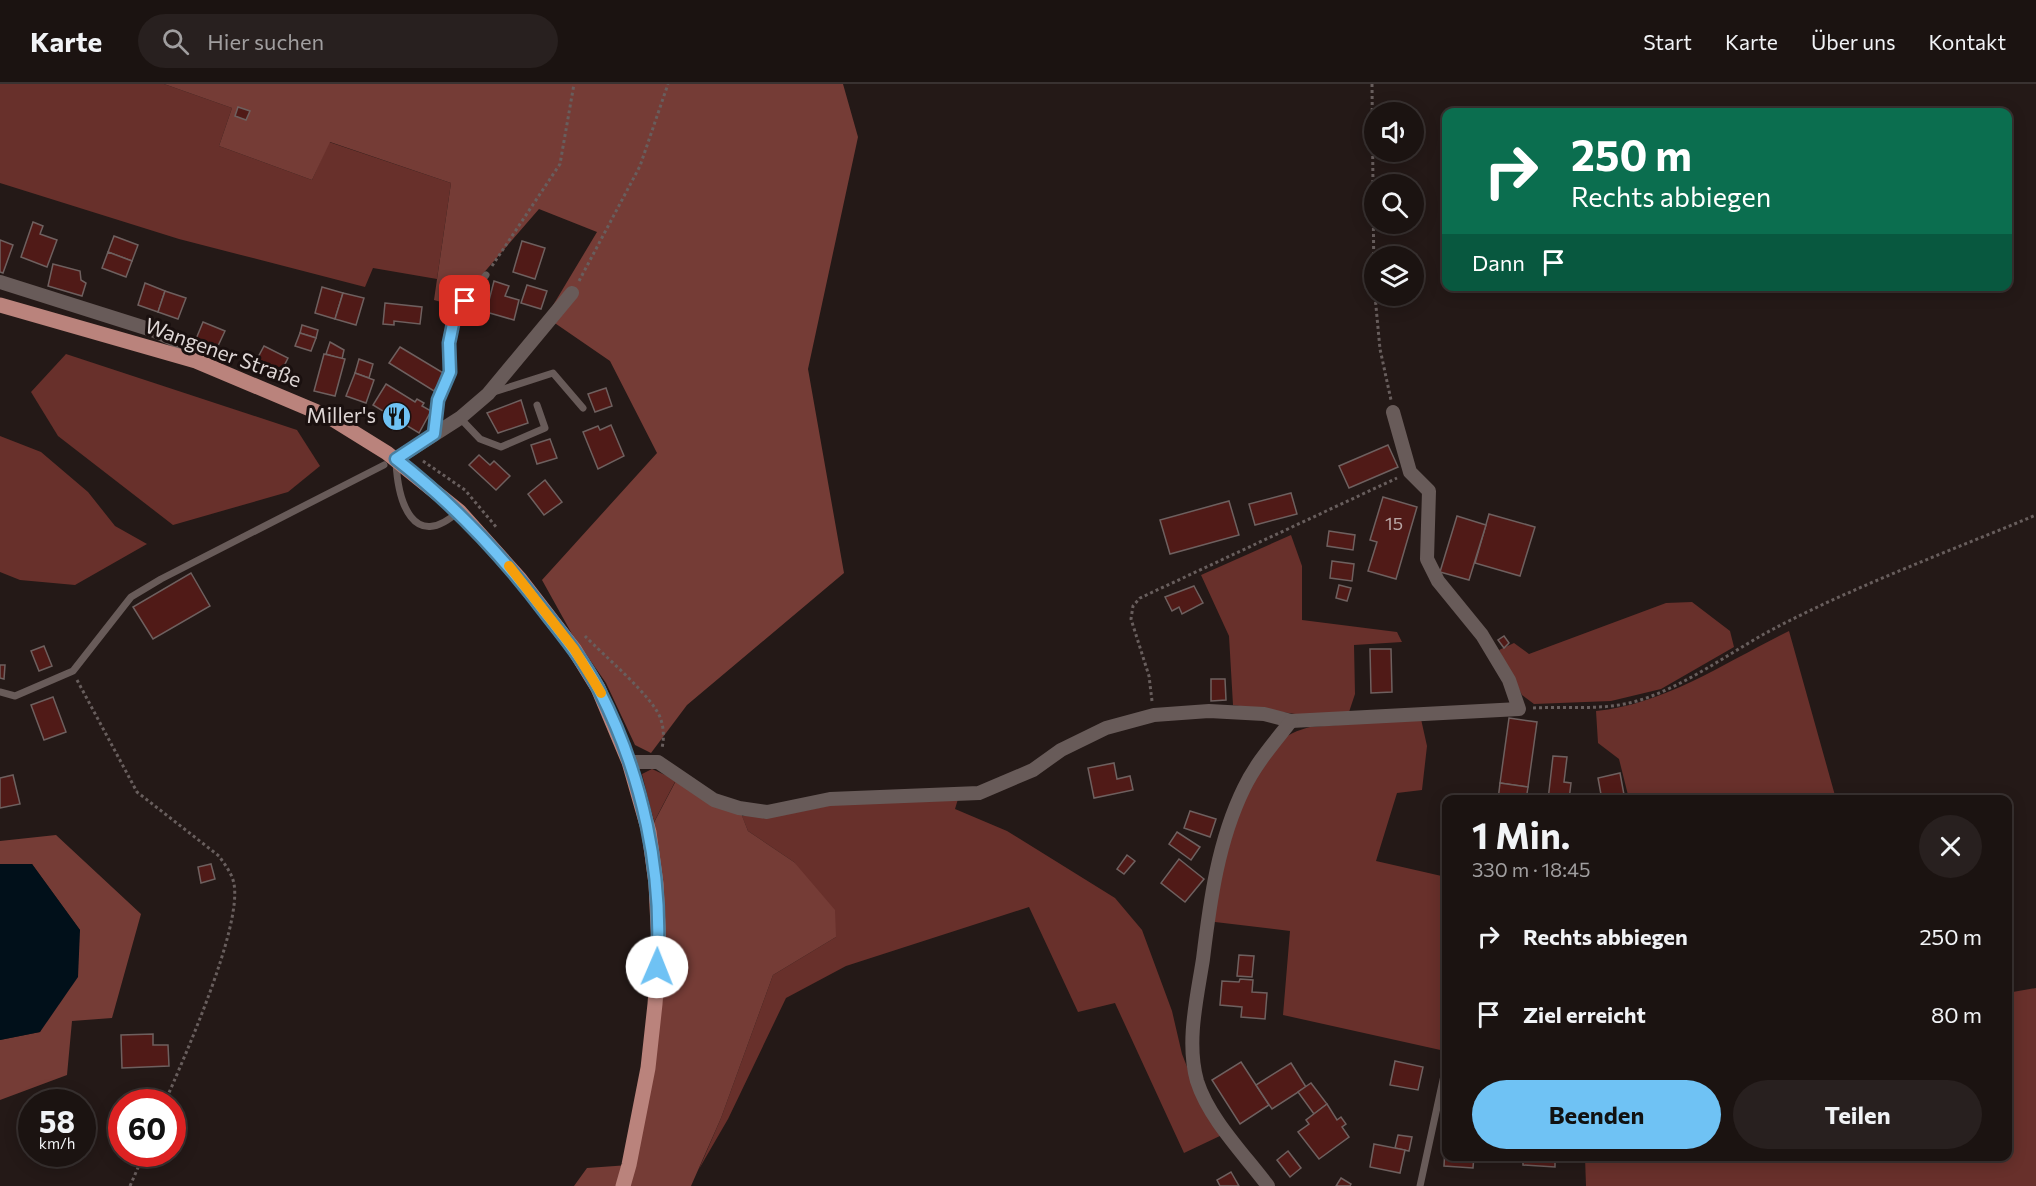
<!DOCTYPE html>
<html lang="de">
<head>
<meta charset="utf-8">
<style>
	:root { --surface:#1b1311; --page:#28201f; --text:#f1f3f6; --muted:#a09e9f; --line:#393231; --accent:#6fc2f4 }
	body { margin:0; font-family:Commissioner,sans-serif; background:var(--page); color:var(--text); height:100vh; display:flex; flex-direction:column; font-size:22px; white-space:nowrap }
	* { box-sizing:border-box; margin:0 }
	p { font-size:20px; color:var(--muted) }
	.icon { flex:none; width:33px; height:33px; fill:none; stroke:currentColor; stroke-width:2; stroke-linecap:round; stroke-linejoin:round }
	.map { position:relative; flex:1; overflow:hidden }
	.side { position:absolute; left:1442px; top:711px; width:570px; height:366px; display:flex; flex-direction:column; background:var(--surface); border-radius:12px; box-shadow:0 3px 15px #0003,0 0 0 2px var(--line) }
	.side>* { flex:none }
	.banner { position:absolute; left:1442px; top:24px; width:570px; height:183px; border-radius:12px; box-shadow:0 3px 15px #0003,0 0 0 2px var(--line); background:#0b6e4f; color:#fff; overflow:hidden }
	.tools { position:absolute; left:1364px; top:18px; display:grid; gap:12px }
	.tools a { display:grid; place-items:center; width:60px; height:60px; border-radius:50%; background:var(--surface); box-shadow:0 3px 15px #0003,0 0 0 2px var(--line); font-size:30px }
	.speed { position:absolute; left:18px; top:1005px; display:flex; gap:12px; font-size:30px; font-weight:700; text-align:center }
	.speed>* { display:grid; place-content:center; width:78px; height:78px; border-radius:50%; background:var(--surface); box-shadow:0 3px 15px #0003,0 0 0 2px var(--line); line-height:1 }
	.speed small { font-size:15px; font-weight:400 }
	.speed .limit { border:9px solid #d22; background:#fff; color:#111 }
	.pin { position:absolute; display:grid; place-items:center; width:51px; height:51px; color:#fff; margin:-26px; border-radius:12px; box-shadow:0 3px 9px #0006 }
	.me { position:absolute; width:66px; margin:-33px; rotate:1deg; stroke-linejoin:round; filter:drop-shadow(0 0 4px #0008) }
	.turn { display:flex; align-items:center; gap:21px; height:126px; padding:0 30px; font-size:27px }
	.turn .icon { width:78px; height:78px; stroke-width:2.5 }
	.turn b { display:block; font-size:42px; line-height:51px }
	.then { display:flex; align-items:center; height:57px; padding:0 30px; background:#0003; gap:12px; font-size:22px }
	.round { display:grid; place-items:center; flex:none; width:63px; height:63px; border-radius:32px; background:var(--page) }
	.head { display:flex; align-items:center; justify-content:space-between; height:102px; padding:0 30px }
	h1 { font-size:36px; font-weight:700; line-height:45px }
	.cta { display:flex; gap:12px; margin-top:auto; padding:12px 30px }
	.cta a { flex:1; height:69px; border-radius:36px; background:var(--accent); color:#111; font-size:24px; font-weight:700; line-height:69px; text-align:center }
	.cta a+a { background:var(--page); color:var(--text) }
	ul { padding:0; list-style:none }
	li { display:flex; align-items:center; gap:18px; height:78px; padding:0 30px }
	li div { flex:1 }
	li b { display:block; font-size:22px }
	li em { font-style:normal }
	header { display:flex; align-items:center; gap:36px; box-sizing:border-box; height:84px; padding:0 30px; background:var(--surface); border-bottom:2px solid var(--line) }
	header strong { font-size:28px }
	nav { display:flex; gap:33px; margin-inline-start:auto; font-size:21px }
	.search { width:420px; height:54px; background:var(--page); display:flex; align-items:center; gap:15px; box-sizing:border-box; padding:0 21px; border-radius:33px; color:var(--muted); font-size:22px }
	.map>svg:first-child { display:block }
</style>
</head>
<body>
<header>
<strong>Karte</strong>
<div class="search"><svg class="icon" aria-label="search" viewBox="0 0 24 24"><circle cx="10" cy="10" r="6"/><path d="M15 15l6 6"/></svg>Hier suchen</div>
<nav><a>Start</a><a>Karte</a><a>Über uns</a><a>Kontakt</a></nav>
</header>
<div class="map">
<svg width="2036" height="1102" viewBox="0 0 2036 1102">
	<rect width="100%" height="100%" fill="#241917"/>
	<g fill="#68302b">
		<path d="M0 0H164L232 24 219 62 312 96 329 58 451 99 437 195 373 184 365 203 179 155 0 99Z"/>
		<path d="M66 270 297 346 320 382 288 408 173 441 58 352 31 308Z"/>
		<path d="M0 352 41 368 88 408 115 442 147 460 75 501 20 496 0 488Z"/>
		<path d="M1291 451 1302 482V536L1397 548 1402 558 1354 561 1355 610 1348 631H1302L1233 621 1229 552 1201 491Z"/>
		<path d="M1692 518 1730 547 1734 563 1661 605 1611 617 1534 620 1522 611 1499 566 1514 559 1529 570 1666 519Z"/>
		<path d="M1789 547 1836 715H1629L1619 675 1598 659 1596 627C1666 620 1727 577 1789 547Z"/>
		<path d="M1421 635 1427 662 1422 706 1397 709 1376 777 1446 793 1445 967 1283 931 1290 847 1215 838 1212 826C1227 774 1240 700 1277 660 1286 651 1298 646 1310 643Z"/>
		<path d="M652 685 676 696 654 738 642 690Z"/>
		<path d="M958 715 955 725 1007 747 1115 814 1142 846 1172 927 1182 970 1199 1013 1222 1051 1184 1069 1115 919 1078 928 1029 823 846 882 786 914 728 1035 699 1085 721 1034 773 891 836 853 794 778 748 747 742 732 783 731 837 720Z"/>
		<path d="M2036 904V1102H1586L1585 1073 2007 1072V909Z"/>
	</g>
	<g fill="#753c36">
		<path d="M164 0H843L858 53 808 285 844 489 687 621 651 669 635 661 606 599 572 550 542 496 657 369 610 277 546 233 597 148 539 125 455 222 434 216 451 99 330 58 312 96 219 62 232 24Z"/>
		<path d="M679 691 739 724 748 747 794 778 835 826 836 853 773 891 721 1034 691 1102H574L587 1084 629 1081 655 920 649 748Z"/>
		<path d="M56 751 141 830 112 934 72 937 67 991 0 1016V956L40 948 80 846 32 780H0V757Z"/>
	</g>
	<path fill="#01101a" d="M0 780H32L80 846 78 893 40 948 0 956Z"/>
	<g fill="#501a17" stroke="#6e605f" stroke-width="1.5">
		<path d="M238 23 250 27 246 36 235 32Z"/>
		<path d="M33 138 43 142 40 150 57 156 47 183 21 173Z"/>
		<path d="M114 152 138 161 132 177 108 168Z"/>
		<path d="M0 156 13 161 3 189 0 188Z"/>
		<path d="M522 157 545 164 535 195 513 188Z"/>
		<path d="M108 168 132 177 126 193 102 184Z"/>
		<path d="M53 180 80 187 81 196 86 199 82 212 48 202Z"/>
		<path d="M494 197 509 202 505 212 519 216 514 236 486 228Z"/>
		<path d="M145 199 165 207 158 228 138 221Z"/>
		<path d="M527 201 547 207 541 225 521 219Z"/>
		<path d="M322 203 343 209 335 235 315 229Z"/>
		<path d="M165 207 186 214 178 235 158 228Z"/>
		<path d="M343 209 364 214 356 241 335 235Z"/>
		<path d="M385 219 422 223 420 240 394 237V241L383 240Z"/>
		<path d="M203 238 225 247 217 264 196 255Z"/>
		<path d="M302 241 318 246 316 254 300 249Z"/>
		<path d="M300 249 316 254 311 267 295 262Z"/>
		<path d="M330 258 344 266 342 275 326 270Z"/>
		<path d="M264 262 288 274 279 292 255 279Z"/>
		<path d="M400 263 445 290 434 307 389 279Z"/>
		<path d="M324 270 345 275 335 312 314 307Z"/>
		<path d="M359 275 373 280 369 294 355 289Z"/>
		<path d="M355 289 374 296 366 319 346 312Z"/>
		<path d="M386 300 415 318 417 315 424 319 422 322 431 327 419 349 373 321Z"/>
		<path d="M606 304 612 322 595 328 588 310Z"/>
		<path d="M521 316 528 339 498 349 487 329Z"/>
		<path d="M611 341 624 372 598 385 583 348 598 342 600 346Z"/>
		<path d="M550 355 557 374 537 380 531 361Z"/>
		<path d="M1388 361 1398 383 1349 404 1339 382Z"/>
		<path d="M479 371 490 381 494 377 510 392 496 406 469 381Z"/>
		<path d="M545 396 562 418 544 431 528 410Z"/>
		<path d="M1291 409 1297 430 1255 441 1249 420Z"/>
		<path d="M1383 413 1417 423 1396 495 1368 487 1377 458 1370 456Z"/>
		<path d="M1229 417 1239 451 1170 470 1160 436Z"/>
		<path d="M1489 430 1535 443 1520 492 1475 479Z"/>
		<path d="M1457 432 1486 441 1469 496 1440 488Z"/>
		<path d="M1329 447 1355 451 1353 466 1327 462Z"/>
		<path d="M1332 477 1354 480 1352 497 1330 494Z"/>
		<path d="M191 489 210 522 153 555 133 523Z"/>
		<path d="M1339 501 1351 504 1347 517 1336 514Z"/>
		<path d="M1194 502 1203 519 1182 530 1179 523 1172 527 1165 513Z"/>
		<path d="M1504 552 1509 559 1504 564 1498 556Z"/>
		<path d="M44 562 52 582 39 587 31 567Z"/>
		<path d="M1370 565H1391L1392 608 1371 609Z"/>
		<path d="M0 581H5L4 595 0 594Z"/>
		<path d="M1211 595H1225L1226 616 1211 617Z"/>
		<path d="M53 613 66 648 44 656 31 621Z"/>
		<path d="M1509 634 1537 638 1528 703 1500 699Z"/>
		<path d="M1553 672 1567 673 1564 698 1571 699 1569 716H1548Z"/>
		<path d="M1114 679 1117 695 1130 692 1133 706 1094 714 1088 684Z"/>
		<path d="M1620 689 1625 716H1602L1598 694Z"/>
		<path d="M13 691 20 720 0 724V694Z"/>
		<path d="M1500 699 1528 703 1526 716H1498Z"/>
		<path d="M1465 710 1489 715V716H1464Z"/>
		<path d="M1190 727 1216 735 1210 753 1184 744Z"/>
		<path d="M1177 748 1200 763 1191 776 1169 760Z"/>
		<path d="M1127 771 1135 777 1124 790 1117 785Z"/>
		<path d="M1179 775 1204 795 1185 818 1161 799Z"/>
		<path d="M211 780 215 795 201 799 198 783Z"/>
		<path d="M1239 871 1254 872 1252 893 1237 892Z"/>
		<path d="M1240 895 1253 896 1252 908 1267 909 1265 935 1241 933 1242 923 1220 921 1222 897 1239 898Z"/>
		<path d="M153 950V961H168L169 982 122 984 121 951Z"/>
		<path d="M1395 977 1423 983 1418 1006 1390 1001Z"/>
		<path d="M1241 978 1269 1021 1240 1040 1212 996Z"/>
		<path d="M1291 979 1306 1003 1272 1025 1256 1001Z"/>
		<path d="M1311 999 1327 1020 1314 1030 1298 1008Z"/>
		<path d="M1327 1020 1337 1036 1341 1033 1346 1040 1342 1043 1349 1053 1319 1075 1298 1048 1309 1040 1306 1036Z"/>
		<path d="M1398 1051 1412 1053 1409 1067 1395 1064Z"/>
		<path d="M1374 1060 1405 1066 1400 1089 1370 1083Z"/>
		<path d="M1445 1064 1446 1072H1474L1473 1084 1444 1082Z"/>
		<path d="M1288 1067 1301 1084 1290 1093 1277 1076Z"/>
		<path d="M1523 1072H1555V1083L1523 1081Z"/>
		<path d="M1231 1088 1239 1102H1220L1217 1096Z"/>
		<path d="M1341 1094 1351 1100 1350 1102H1336Z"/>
	</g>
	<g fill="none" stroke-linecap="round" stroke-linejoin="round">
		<g stroke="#685e5d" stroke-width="3" stroke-dasharray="3 3" stroke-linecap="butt">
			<path d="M1372 0 1374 204"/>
			<path d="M492 182 560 80 574 0"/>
			<path d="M579 197 640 82 668 0"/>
			<path d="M1375 212 1380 265 1391 316"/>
			<path d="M423 377 465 406 497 444"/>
			<path d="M585 552C603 571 655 614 661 636 664 645 664 655 662 664"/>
			<path d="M77 596 137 708 219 772C225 781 232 789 234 800 242 844 184 974 165 1018"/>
			<path d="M1152 617 1149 592 1131 535 1133 522 1140 514 1397 394"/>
			<path d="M1533 624C1568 622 1603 627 1637 617 1687 602 1731 567 1777 543 1860 500 1950 467 2036 431"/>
			<path d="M130 1102 144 1070"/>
		</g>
		<g stroke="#685b59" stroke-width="7">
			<path d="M494 308 553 289 583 324"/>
			<path d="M460 334 480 355 501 363 545 344 537 321"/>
			<path d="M434 350 438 316 450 288 449 259 455 230 486 191"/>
			<path d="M396 378C398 417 413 469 459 427"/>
			<path d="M0 608 15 612 73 587 131 513 161 495 384 381"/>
			<path d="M1420 1102 1446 982"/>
		</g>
		<g stroke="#685b59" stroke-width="14">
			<path d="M0 198 152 246 185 261 196 277"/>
			<path d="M396 375 460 334 488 310 572 209"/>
			<path d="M629 678H658L714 716 739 724 767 728 830 715 979 709 1033 686 1061 666 1106 644 1154 631 1209 627 1264 630 1291 637 1519 625 1509 596 1482 551 1438 497 1427 475 1429 407 1410 388 1393 328"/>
			<path d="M1268 1102C1244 1070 1209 1035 1197 997 1186 958 1197 914 1203 875 1210 817 1218 757 1244 704 1256 679 1274 659 1291 637"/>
		</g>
		<path stroke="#ba837c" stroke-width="15" d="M0 221 196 277 329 333 387 369 459 427 520 495 574 565 598 604 629 678 649 748 656 800 659 864 655 920 648 984 629 1081 623 1102"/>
	</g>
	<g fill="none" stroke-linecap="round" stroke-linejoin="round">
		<defs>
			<path id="route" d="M465 217 455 230 449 259 450 288 438 316 434 350 396 375C455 421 502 471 547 531 566 555 585 579 599 606 642 690 664 789 657 883"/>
		</defs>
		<use href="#route" stroke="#487e9f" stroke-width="15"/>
		<use href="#route" stroke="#6fc2f4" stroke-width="10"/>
		<path stroke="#f59e0b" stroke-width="10" d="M509 482 574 565 601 609"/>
	</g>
	<defs>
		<symbol id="restaurant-disc" viewBox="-11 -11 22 22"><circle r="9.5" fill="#6fc2f4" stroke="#1a100f"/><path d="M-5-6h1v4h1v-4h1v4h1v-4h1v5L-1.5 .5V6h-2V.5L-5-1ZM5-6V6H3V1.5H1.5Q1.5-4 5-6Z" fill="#111"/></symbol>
	</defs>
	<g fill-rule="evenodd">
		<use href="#restaurant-disc" x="380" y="316" width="33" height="33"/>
	</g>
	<g text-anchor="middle" stroke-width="6" stroke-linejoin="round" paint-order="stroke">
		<g font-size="18" fill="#baa7a6">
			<text x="1394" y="446">15</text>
		</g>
		<g font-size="21" fill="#ded6d5" stroke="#1a100f">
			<text transform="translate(223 269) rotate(20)" y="7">Wangener Straße</text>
		</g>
		<g font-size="21" fill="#ded6d5" stroke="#1a100f" text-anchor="end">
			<text x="376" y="339">Miller's</text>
		</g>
	</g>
</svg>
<div class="tools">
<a><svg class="icon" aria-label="sound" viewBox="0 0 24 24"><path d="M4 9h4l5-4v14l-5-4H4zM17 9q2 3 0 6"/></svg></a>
<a><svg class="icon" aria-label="search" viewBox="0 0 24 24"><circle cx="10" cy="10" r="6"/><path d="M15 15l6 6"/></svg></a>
<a><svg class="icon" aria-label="layers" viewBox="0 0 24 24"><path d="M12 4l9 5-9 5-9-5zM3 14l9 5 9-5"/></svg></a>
</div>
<div class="speed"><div>58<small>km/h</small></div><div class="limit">60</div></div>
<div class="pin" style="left:465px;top:217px;background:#d93025"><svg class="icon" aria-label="arrive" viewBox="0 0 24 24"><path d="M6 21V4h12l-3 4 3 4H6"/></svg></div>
<svg class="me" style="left:657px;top:883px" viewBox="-20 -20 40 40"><circle r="19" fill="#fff"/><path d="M0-13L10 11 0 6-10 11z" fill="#6fc2f4"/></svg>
<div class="banner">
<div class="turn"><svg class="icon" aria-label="right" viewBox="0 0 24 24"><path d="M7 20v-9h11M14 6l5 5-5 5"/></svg><div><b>250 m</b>Rechts abbiegen</div></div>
<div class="then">Dann<svg class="icon" aria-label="arrive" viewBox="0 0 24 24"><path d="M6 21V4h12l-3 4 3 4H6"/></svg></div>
</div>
<section class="side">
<div class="head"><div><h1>1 Min.</h1><p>330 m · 18:45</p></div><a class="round"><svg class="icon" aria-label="close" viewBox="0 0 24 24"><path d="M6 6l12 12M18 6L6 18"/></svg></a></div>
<ul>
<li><svg class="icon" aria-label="right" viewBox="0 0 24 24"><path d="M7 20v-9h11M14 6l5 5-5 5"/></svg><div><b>Rechts abbiegen</b></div><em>250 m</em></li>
<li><svg class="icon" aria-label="arrive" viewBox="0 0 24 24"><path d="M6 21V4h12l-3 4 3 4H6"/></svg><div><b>Ziel erreicht</b></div><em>80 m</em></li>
</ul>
<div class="cta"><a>Beenden</a><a>Teilen</a></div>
</section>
</div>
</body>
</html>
